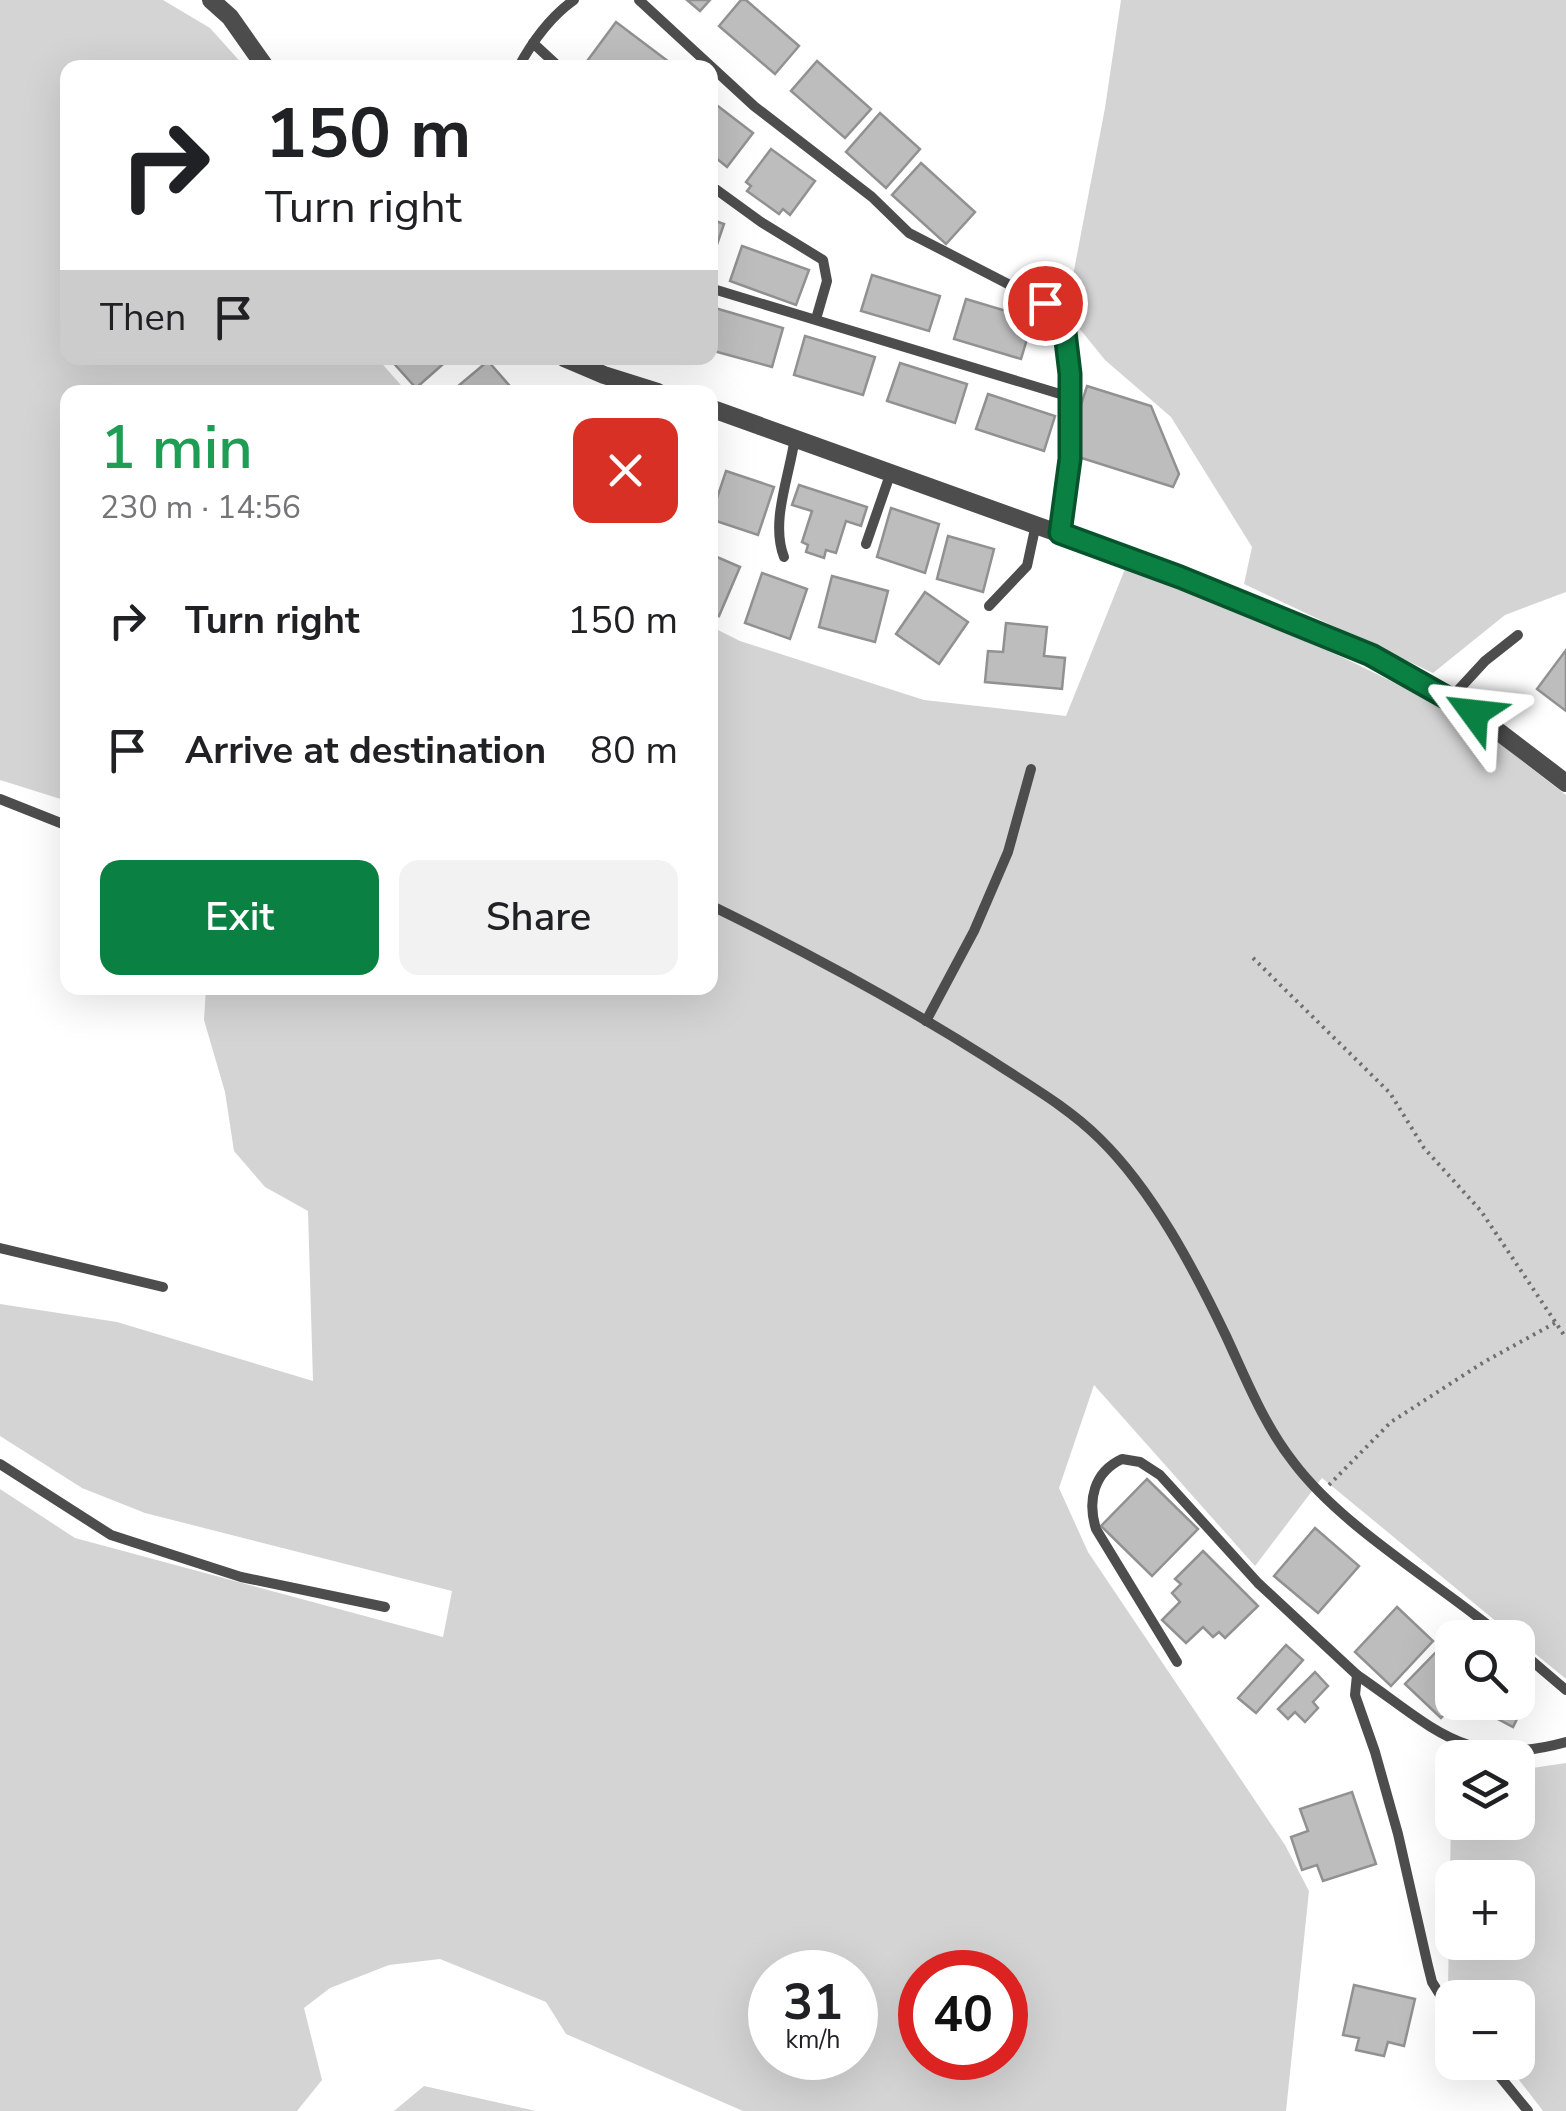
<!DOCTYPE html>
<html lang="en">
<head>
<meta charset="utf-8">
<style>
	:root { --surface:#fff; --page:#f2f2f2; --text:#202124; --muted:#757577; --accent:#0b8043 }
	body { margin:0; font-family:"Nunito Sans",sans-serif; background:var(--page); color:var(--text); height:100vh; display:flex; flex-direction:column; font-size:38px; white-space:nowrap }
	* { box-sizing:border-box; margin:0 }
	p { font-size:32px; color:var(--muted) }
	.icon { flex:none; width:55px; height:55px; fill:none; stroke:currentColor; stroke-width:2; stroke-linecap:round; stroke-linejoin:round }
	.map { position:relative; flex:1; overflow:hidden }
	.drawer { position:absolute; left:60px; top:385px; width:658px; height:610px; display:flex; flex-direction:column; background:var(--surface); border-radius:20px; box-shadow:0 10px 40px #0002 }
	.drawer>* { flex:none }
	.hud { position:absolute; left:60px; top:60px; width:658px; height:305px; border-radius:20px; box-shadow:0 10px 40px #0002; background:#fff; color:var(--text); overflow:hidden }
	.controls { position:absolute; left:1435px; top:1620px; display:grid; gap:20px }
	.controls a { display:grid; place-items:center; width:100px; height:100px; border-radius:20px; background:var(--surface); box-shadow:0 10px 40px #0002; font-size:50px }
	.speed { position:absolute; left:748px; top:1950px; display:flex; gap:20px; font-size:50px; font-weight:700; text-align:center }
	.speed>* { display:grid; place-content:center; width:130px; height:130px; border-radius:50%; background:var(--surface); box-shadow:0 10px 40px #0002; line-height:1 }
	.speed small { font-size:25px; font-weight:400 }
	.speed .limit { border:15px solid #d22; background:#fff; color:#111 }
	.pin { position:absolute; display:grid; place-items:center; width:85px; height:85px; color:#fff; margin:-42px; border:5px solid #fff; border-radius:50%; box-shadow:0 2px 10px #0007 }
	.me { position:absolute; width:110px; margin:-55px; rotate:300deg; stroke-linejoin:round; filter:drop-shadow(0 0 8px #0008) }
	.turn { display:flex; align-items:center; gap:35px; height:210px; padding:0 40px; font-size:45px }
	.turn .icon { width:130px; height:130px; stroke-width:2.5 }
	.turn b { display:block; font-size:70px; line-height:85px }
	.then { display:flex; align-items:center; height:95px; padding:0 40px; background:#0003; gap:20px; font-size:38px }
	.round { display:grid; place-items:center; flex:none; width:105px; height:105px; border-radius:20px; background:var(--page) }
	.head { display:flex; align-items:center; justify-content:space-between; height:170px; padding:0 40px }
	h1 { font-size:60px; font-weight:600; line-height:75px; color:#1e9e55 }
	.button { display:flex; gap:20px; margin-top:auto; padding:20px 40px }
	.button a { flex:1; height:115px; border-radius:20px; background:var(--accent); color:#fff; font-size:40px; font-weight:600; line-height:115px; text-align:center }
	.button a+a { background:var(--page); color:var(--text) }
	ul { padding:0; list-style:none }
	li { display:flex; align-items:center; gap:30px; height:130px; padding:0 40px }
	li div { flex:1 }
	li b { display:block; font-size:38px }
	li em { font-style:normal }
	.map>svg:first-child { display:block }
</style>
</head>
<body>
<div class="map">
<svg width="1566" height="2111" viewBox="0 0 1566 2111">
	<rect width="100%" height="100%" fill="#fff"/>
	<g fill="#d4d4d4" fill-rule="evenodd">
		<path d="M0 0H163L210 28 245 67 68 68V358H377L407 392H68L67 801 0 780Z"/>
		<path d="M1121 0H1566V592L1505 615 1433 673 1244 584 1252 547 1171 417 1105 360 1066 312 1105 108Z"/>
		<path d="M1127 564 1344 658 1468 719 1566 795V1679L1322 1478 1255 1566 1094 1385 1059 1488 1088 1552 1285 1845 1309 1891 1286 2111H743L566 2034 546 2002 440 1959 389 1965 330 1988 304 2008 322 2080 297 2111H0V1489L75 1538 443 1637 452 1591 145 1513 82 1488 0 1436V1304L117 1322 313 1381 308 1211 265 1187 234 1151 225 1092 204 1020 206 988H710V626L740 641 924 700 1066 716ZM770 1972H855V2058H770ZM920 1972H1005V2058H920Z"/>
		<path d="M1452 1759V1822H1518V1770L1566 1763V2111H1543L1506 2063 1518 2062V1998L1455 1997 1448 1988ZM1452 1878H1518V1942H1452Z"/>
		<path d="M424 2086 536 2111H394Z"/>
	</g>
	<g fill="#bdbdbd" stroke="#919191" stroke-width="2.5">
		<path d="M687 0H710L700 11Z"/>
		<path d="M741 0H746L799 46 775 74 719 26Z"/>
		<path d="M616 22 677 68H582Z"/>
		<path d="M817 61 871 109 845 138 791 91Z"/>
		<path d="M710 100 753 133 727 167 716 158 710 162Z"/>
		<path d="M880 113 920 149 886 188 846 152Z"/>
		<path d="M771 149 815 181 790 215 783 209 779 214 747 191 751 186 746 182Z"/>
		<path d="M921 163 975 212 946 244 892 195Z"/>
		<path d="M710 219 724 224 712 259 710 258Z"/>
		<path d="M742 246 809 270 796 305 730 281Z"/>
		<path d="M872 275 940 296 929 331 861 311Z"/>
		<path d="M966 299 1033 319 1021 359 954 339Z"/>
		<path d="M715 308 783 328 772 367 710 350V326Z"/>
		<path d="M805 336 875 357 863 395 794 375Z"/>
		<path d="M389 358H450L416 388Z"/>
		<path d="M488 361 515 392H451Z"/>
		<path d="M900 363 967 384 955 423 887 401Z"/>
		<path d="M1087 386 1151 406 1179 474 1173 487 1072 455 1080 432 1073 430Z"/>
		<path d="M988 394 1055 416 1044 451 976 429Z"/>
		<path d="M726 471 774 487 758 535 710 519Z"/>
		<path d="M799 485 867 507 861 526 846 521 836 553 826 550 824 558 806 552 808 545 802 542 812 511 792 505Z"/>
		<path d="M891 508 939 524 925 573 877 557Z"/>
		<path d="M948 536 994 549 983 592 937 579Z"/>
		<path d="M710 554 740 567 719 616 710 612Z"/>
		<path d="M762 573 807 589 790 639 745 623Z"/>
		<path d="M832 576 888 591 875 642 819 627Z"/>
		<path d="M925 592 968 622 939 664 896 634Z"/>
		<path d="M1006 623 1047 627 1044 656 1065 658 1062 689 985 682 988 651 1003 652Z"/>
		<path d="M1566 650V711L1537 689Z"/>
		<path d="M1147 1479 1198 1529 1152 1576 1101 1526Z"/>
		<path d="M1315 1528 1359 1566 1318 1613 1274 1576Z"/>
		<path d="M1203 1551 1258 1606 1225 1638 1219 1632 1213 1637 1203 1627 1186 1643 1162 1620 1180 1602 1172 1593 1181 1584 1175 1579Z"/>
		<path d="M1397 1607 1433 1641 1391 1686 1355 1652Z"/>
		<path d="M1286 1645 1303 1660 1256 1713 1238 1698Z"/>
		<path d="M1440 1648 1452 1660V1702H1457L1441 1718 1405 1684Z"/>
		<path d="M1315 1672 1328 1686 1313 1702 1318 1708 1305 1722 1295 1712 1288 1719 1278 1709Z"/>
		<path d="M1504 1704 1520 1713 1513 1727 1496 1718Z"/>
		<path d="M1352 1792 1376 1864 1323 1881 1317 1865 1302 1870 1291 1837 1308 1831 1300 1809Z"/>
		<path d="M1354 1985 1415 1999 1404 2046 1388 2042 1384 2056 1356 2050 1359 2038 1343 2035Z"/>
	</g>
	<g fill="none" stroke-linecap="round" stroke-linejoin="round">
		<g stroke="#6f6f6f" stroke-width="4" stroke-dasharray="2.5 5" stroke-linecap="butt">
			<path d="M1253 958 1390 1093 1424 1148 1481 1211 1566 1338"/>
			<path d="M1329 1485 1391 1422 1484 1362 1555 1323"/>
		</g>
		<g stroke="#4d4d4d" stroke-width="10">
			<path d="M639 0 754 106 872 197 909 233 1045 303C1053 310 1062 317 1065 327 1080 387 1068 472 1060 533"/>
			<path d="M533 43 560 68"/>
			<path d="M518 68C532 42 550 17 574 0"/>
			<path d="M710 185 761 222 823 260 827 281 816 319"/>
			<path d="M710 288 1070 397"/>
			<path d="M866 544 891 472"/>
			<path d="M784 557C770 521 790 475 795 437"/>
			<path d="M989 606 1027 566 1036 524"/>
			<path d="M1450 699 1485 661 1518 635"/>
			<path d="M0 799 68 826"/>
			<path d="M710 905C806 952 899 1002 989 1059 1027 1084 1068 1107 1100 1139 1153 1191 1194 1269 1226 1336 1246 1379 1264 1425 1294 1463 1344 1529 1440 1584 1504 1638"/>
			<path d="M926 1021 974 931 1008 852 1031 769"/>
			<path d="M0 1248 163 1287"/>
			<path d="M0 1464 111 1535 241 1577 385 1607"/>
			<path d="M1518 1649 1566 1690"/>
			<path d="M1177 1662 1096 1529C1087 1500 1094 1472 1122 1459L1140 1462 1160 1475 1258 1583 1357 1675"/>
			<path d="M1452 2014 1432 1982 1428 1966 1398 1834 1375 1752 1355 1695 1357 1675C1435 1728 1465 1770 1566 1742"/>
			<path d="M1488 2062 1528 2111"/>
		</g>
		<g stroke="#4d4d4d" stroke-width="18">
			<path d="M211 0 230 17 266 68"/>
			<path d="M564 358 604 375 658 392"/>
			<path d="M710 408 1180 577 1371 655 1474 713 1566 783"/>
		</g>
	</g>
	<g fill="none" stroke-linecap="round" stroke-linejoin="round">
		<defs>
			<path id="route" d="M1045 303 1064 324 1070 374V459L1060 533 1180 577 1371 655 1474 713"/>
		</defs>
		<use href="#route" stroke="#07532c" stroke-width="25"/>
		<use href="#route" stroke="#0b8043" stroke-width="18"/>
	</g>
</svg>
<div class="controls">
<a><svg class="icon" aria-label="search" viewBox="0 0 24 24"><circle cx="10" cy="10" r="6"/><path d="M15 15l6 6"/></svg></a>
<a><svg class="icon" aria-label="layers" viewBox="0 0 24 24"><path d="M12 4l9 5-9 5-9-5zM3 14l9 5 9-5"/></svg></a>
<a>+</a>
<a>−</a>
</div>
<div class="speed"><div>31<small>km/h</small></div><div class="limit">40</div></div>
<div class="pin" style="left:1045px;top:303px;background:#d93025"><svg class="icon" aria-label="arrive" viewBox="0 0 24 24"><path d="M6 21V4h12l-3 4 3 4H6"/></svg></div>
<svg class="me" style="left:1474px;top:713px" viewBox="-20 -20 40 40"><path d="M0-17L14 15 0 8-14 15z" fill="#0b8043" stroke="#fff" stroke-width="4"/></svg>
<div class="hud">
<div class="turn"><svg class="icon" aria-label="right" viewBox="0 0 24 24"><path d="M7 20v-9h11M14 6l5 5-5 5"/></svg><div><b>150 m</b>Turn right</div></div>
<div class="then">Then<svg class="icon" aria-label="arrive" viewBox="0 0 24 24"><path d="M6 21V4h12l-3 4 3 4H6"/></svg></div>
</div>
<section class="drawer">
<div class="head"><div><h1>1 min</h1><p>230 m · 14:56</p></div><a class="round" style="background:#d93025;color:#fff"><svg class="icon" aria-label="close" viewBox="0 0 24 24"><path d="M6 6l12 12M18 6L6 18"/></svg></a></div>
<ul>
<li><svg class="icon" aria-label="right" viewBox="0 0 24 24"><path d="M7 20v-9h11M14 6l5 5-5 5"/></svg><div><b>Turn right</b></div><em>150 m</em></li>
<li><svg class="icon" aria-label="arrive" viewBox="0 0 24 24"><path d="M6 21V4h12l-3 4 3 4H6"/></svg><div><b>Arrive at destination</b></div><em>80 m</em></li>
</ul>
<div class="button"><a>Exit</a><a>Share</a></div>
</section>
</div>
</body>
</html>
